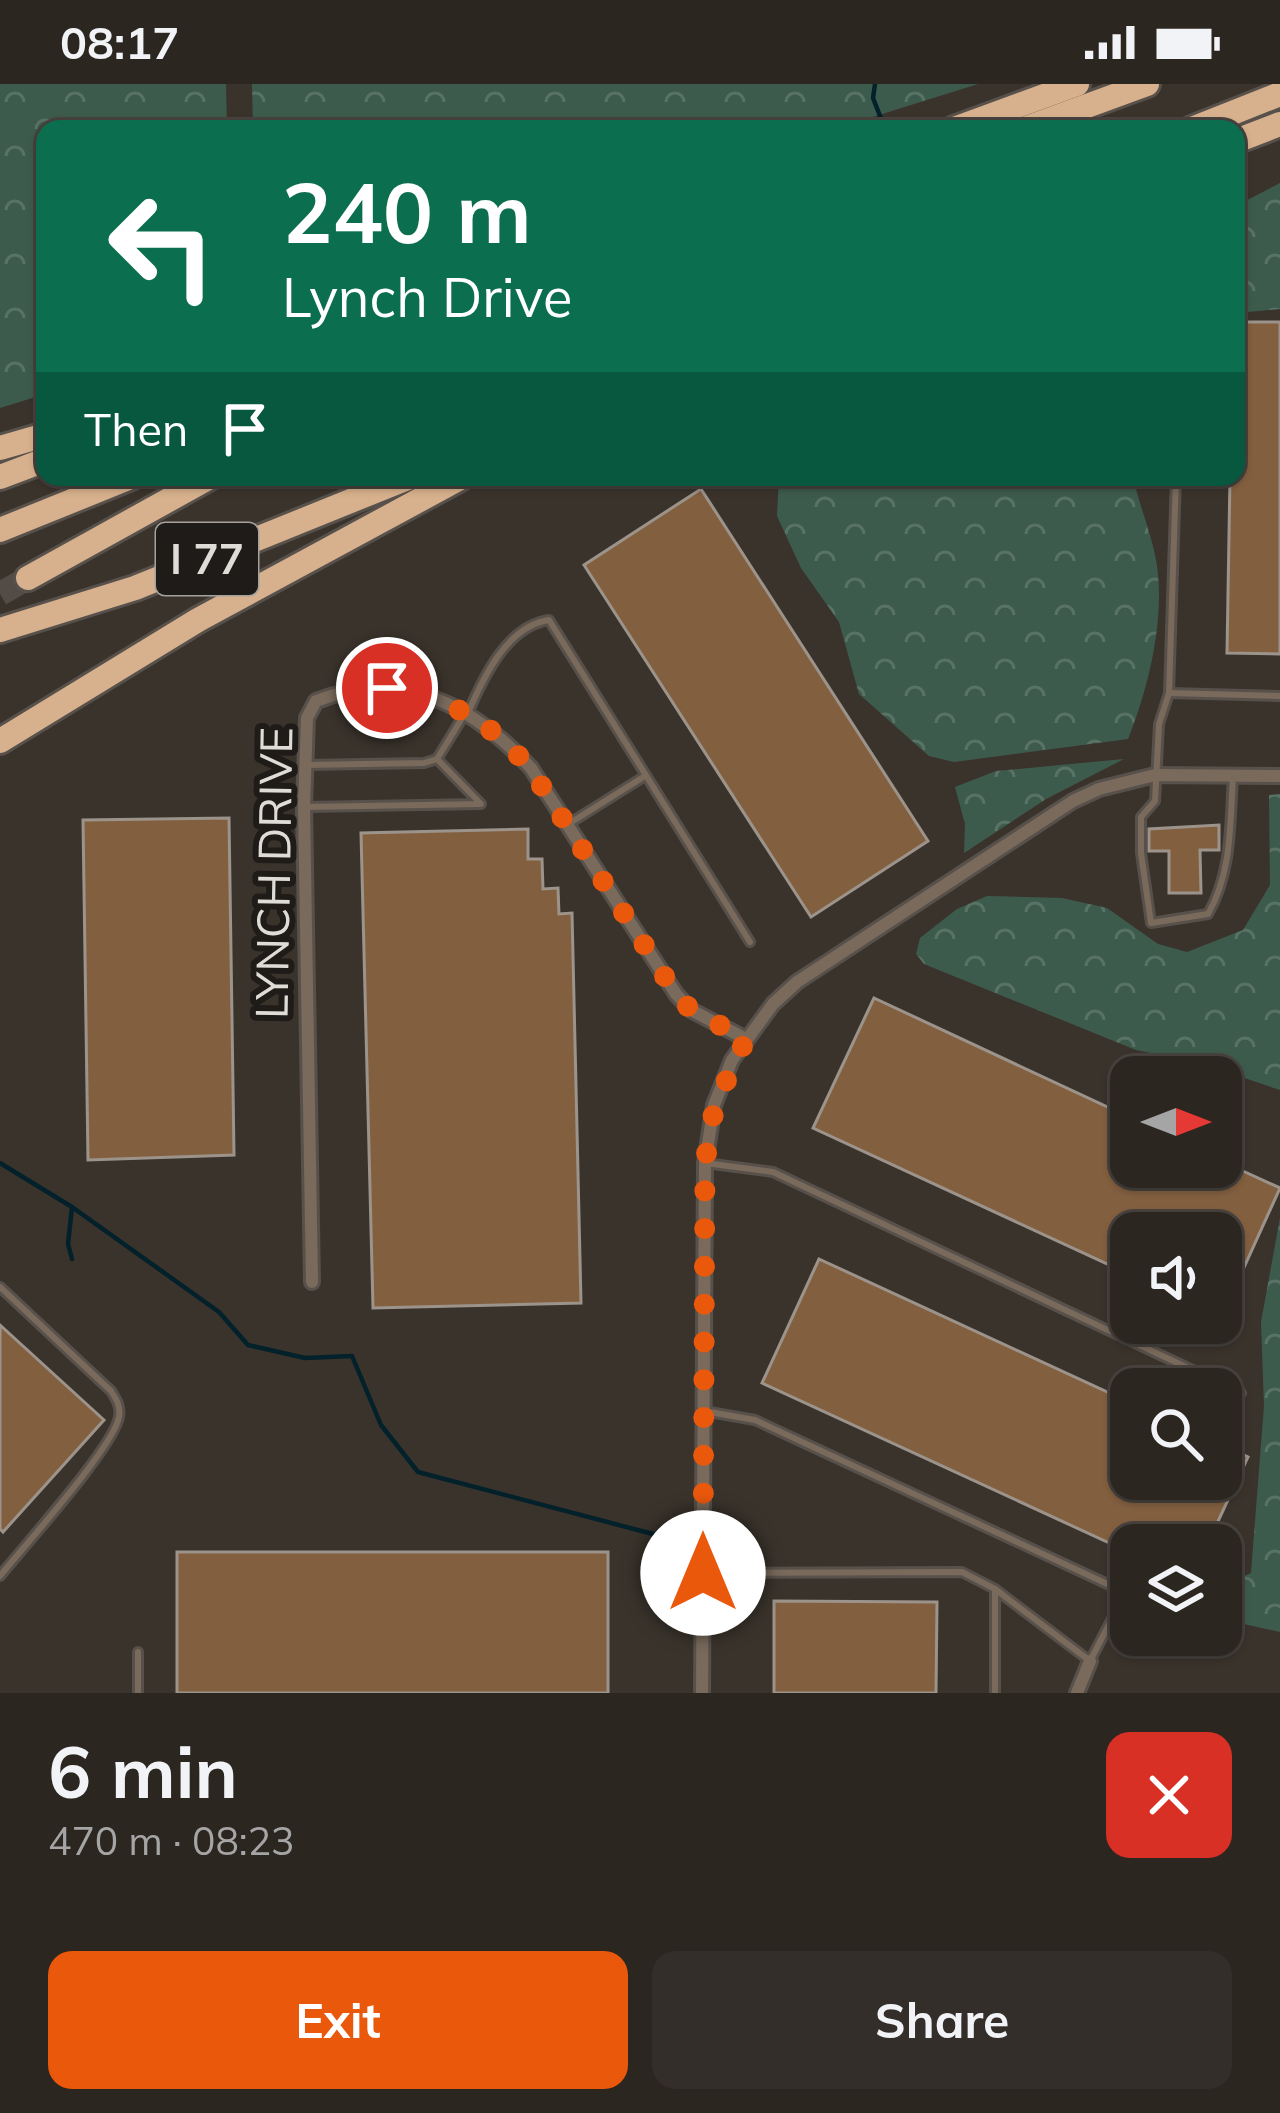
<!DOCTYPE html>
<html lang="en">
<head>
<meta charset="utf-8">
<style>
	:root { --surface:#2c2621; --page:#342e2a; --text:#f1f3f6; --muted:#a6a5a5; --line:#48433f; --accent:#ea580c }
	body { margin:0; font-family:Mulish,sans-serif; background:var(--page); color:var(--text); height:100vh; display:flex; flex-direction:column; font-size:45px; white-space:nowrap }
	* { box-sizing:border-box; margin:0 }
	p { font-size:39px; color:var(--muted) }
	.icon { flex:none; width:66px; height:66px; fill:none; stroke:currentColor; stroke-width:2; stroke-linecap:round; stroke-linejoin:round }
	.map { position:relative; height:1609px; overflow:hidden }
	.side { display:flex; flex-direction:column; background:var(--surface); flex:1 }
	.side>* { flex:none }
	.top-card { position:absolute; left:36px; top:36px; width:1209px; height:366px; border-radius:24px; box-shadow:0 3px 9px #0004,0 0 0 3px var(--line); background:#0b6e4f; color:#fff; overflow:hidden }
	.needle { width:78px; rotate:90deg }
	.fabs { position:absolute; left:1110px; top:972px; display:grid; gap:24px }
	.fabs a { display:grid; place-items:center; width:132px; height:132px; border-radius:24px; background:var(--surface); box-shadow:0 3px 9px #0004,0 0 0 3px var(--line); font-size:60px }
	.pin { position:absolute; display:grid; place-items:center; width:102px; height:102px; color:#fff; margin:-51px; border:6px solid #fff; border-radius:50%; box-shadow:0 3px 12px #0007 }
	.me { position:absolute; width:132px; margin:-66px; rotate:0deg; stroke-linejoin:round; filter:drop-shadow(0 0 9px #0008) }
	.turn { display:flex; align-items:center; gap:42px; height:252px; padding:0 48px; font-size:54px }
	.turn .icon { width:156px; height:156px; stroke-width:2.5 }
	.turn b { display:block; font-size:84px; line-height:102px }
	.then { display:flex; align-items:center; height:114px; padding:0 48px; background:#0003; gap:24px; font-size:45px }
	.round { display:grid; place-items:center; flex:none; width:126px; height:126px; border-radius:24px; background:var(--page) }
	.summary { display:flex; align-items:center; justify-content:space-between; height:204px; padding:0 48px }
	h1 { font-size:72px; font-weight:700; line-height:90px }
	.primary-button { display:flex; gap:24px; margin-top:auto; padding:24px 48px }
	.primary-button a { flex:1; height:138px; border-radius:24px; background:var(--accent); color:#fff; font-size:48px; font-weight:700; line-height:138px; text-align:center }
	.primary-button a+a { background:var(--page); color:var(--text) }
	.status { display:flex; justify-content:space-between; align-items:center; height:84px; padding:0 60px; background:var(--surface); direction:ltr }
	.status svg { height:33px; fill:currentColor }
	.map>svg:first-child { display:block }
</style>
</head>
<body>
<div class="status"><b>08:17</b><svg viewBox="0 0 49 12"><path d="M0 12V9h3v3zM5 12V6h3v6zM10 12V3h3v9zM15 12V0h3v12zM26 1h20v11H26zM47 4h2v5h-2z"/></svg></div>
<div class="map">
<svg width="1280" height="1609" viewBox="0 0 1280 1609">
	<defs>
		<pattern id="forest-crowns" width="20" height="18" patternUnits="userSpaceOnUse" patternTransform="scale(3)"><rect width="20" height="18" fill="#3d5b4d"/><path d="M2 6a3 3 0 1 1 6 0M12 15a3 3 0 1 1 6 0" fill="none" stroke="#597266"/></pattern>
	</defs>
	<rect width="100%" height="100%" fill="#3a332c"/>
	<g fill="url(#forest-crowns)">
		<path d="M0 0H226L227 45H45V310L0 324Z"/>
		<path d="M252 0H978L834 45H253Z"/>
		<path d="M1280 99V225L1236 229V122Z"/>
		<path d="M779 393H1133C1139 421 1151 448 1156 476 1166 532 1149 603 1128 655L954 678 929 672 859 610 839 538 801 484 777 432Z"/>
		<path d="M1124 675 1046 715 964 769 965 740 955 703 996 687Z"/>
		<path d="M1280 710V1006L1200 979 1136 966 924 880 916 870 920 854 957 825 987 812 1062 814 1107 824 1158 860 1187 868 1243 846 1270 801 1269 711Z"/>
		<path d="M1280 1134V1548L1239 1539 1223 1527 1221 1489 1230 1486 1242 1493 1251 1489 1264 1322 1261 1238Z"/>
	</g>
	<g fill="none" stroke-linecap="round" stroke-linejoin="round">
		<g stroke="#03212a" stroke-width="4.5">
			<path d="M875 0 873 14 882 37"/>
			<path d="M0 1079 72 1123 219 1228 248 1261 305 1274 352 1272 381 1341 418 1388 668 1454"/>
			<path d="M72 1123 68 1160 72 1175"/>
		</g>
	</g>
	<g fill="#825f3f" stroke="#9c938b" stroke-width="3">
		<path d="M1236 238H1280V570L1227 569 1230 393H1236Z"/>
		<path d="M701 405 928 757 811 833 584 481Z"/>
		<path d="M229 734 234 1071 88 1076 83 736Z"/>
		<path d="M1219 741V766H1200L1201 809H1169V767H1149V745Z"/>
		<path d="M528 745V775H542L543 805 558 804 559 830 572 829 581 1219 373 1224 361 749Z"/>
		<path d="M874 914 1131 1034V1083H1221V1077L1280 1104 1222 1232 1221 1149H1131V1191L813 1044Z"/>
		<path d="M819 1175 1131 1319V1395H1221V1360L1248 1373 1207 1461H1131V1469L762 1299Z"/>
		<path d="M0 1241 104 1336 3 1448 0 1445Z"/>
		<rect x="177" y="1468" width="431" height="141"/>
		<path d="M774 1517 937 1518 936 1609H774Z"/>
	</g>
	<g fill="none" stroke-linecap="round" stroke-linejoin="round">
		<path stroke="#534c46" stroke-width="24" stroke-dasharray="24 12" stroke-linecap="butt" d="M0 510 28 494"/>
		<defs>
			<g id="service">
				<path d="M1169 609 1176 393"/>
				<path d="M468 629C483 594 507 542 549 536L750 858"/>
				<path d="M305 681 424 679 437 675 464 631"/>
				<path d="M1233 693C1230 739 1232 789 1208 830L1151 839 1141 769V733L1155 717 1159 640 1169 609 1280 612"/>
				<path d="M304 723 481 720 437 675"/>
				<path d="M570 739 645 692"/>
				<path d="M705 1079 773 1088 1241 1309"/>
				<path d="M0 1203 111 1307C116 1315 121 1322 119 1333 113 1364 24 1462 0 1492"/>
				<path d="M704 1327 755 1336 1131 1511"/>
				<path d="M703 1489 962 1488 995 1505 1090 1577 1126 1508"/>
				<path d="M995 1505V1609"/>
				<path d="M138 1568V1609"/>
			</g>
			<g id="minor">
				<path d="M312 1198 304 723 307 634 316 617C403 584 471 620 531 684L676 910 691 926 746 955"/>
				<path d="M702 1609 705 1079 714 1021 732 976 773 920 797 898 1073 717 1099 705 1155 691 1280 692"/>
				<path d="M1077 1609 1090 1577"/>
			</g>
			<g id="motorway">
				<path d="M954 45 1077 0"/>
				<path d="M1024 45 1147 0"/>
				<path d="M1192 45 1280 10"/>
				<path d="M1236 57 1280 40"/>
				<path d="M0 364 45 351"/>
				<path d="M0 393 45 376"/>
				<path d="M0 446 131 393"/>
				<path d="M28 494 210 393"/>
				<path d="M0 546 135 504 410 393"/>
				<path d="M0 657 198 536 462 393"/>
			</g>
		</defs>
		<use href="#service" stroke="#58514b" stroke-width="12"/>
		<use href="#minor" stroke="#58514b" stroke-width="18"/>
		<use href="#motorway" stroke="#58514b" stroke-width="30"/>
		<use href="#service" stroke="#796a5b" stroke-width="6"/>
		<use href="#minor" stroke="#796a5b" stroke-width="12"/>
		<use href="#motorway" stroke="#d7b18d" stroke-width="24"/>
	</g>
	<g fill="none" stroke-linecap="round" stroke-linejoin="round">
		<path stroke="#ea580c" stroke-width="21" stroke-dasharray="0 37.8" d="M387 604C454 617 485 634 530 684L676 910 691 926 746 955 715 1021 705 1078 703 1489"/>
	</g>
	<g text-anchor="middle" stroke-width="12" stroke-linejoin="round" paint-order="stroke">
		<rect fill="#1f1b18" stroke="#a5a19d" stroke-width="3" x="156" y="439" width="102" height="72" rx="9"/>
		<g font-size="42" font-weight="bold" fill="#dfdbd6">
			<text x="207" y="490">I 77</text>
		</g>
		<g font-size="45" fill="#dfdbd6" stroke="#1f1b18">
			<text transform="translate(274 789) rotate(-89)" y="16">LYNCH DRIVE</text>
		</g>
	</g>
</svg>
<div class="fabs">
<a><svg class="needle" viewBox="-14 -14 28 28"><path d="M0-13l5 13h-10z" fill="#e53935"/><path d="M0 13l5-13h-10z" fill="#a6a5a5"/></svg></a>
<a><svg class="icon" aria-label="sound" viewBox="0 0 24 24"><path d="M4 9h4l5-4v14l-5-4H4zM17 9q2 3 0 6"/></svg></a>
<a><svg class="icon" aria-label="search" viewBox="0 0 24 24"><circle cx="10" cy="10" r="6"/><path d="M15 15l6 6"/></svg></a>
<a><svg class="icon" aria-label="layers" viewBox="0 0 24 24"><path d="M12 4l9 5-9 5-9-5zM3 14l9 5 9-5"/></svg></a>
</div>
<div class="pin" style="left:387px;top:604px;background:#d93025"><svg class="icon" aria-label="arrive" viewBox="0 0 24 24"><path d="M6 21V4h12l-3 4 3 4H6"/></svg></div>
<svg class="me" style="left:703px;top:1489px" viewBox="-20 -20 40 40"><circle r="19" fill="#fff"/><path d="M0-13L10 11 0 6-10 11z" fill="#ea580c"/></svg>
<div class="top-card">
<div class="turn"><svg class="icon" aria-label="left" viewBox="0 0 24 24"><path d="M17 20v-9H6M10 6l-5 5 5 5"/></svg><div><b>240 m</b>Lynch Drive</div></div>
<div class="then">Then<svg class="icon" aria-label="arrive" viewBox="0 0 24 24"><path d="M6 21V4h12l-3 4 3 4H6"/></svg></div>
</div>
</div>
<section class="side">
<div class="summary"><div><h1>6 min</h1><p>470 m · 08:23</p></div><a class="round" style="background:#d93025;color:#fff"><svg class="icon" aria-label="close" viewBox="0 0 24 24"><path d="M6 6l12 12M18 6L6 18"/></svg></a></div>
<div class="primary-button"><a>Exit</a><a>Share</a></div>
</section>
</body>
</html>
